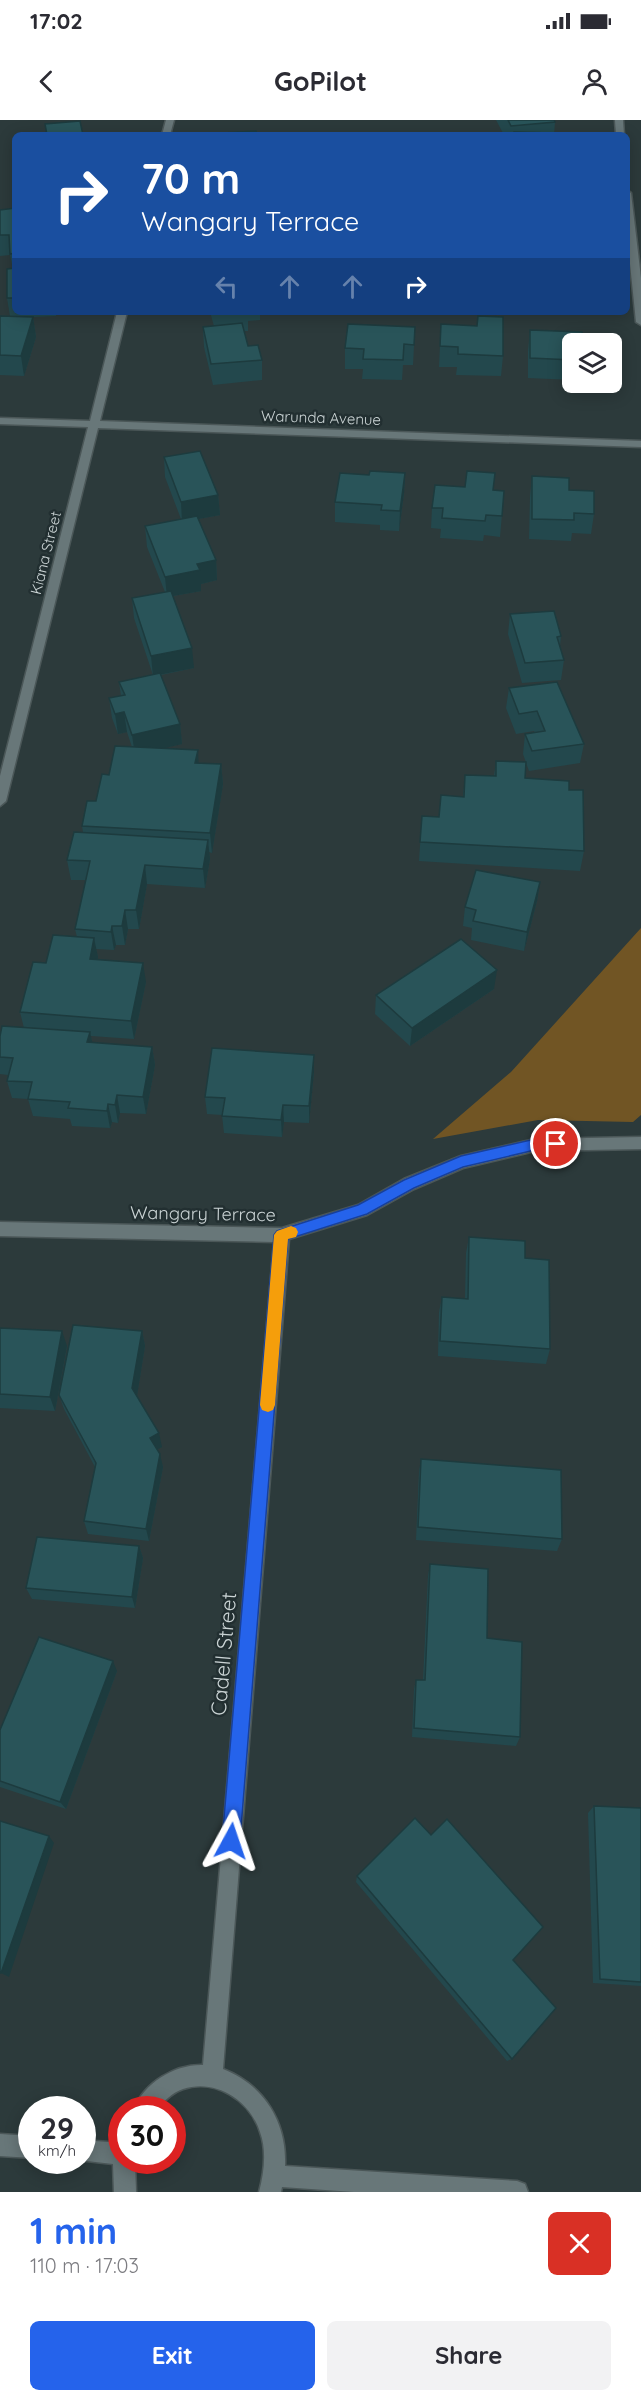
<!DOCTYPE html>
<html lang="en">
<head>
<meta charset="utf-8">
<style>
	:root { --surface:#fff; --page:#f2f2f3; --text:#2b2b33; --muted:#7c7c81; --accent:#2563eb }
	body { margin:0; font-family:Quicksand,sans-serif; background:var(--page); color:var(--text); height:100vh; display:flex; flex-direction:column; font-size:22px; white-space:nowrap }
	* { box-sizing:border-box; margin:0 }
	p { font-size:20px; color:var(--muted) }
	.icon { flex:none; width:33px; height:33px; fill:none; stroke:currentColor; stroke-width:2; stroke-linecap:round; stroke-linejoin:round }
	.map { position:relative; height:2072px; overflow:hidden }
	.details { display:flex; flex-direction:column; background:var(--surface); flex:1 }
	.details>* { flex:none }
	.banner { position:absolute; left:12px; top:12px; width:618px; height:183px; border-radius:9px; box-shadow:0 3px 15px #0003; background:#1a4fa0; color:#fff; overflow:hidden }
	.controls { position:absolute; left:562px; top:213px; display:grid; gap:12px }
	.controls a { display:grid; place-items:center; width:60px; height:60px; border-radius:9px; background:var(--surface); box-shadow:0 3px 15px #0003; font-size:30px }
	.speed { position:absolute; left:18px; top:1976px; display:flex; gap:12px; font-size:30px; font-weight:700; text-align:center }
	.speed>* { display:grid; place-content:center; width:78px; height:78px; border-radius:50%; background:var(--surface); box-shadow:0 3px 15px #0003; line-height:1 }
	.speed small { font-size:15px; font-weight:400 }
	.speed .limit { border:9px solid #d22; background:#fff; color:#111 }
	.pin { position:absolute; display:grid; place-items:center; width:51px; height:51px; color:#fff; margin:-26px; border:3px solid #fff; border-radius:50%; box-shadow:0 2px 6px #0007 }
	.me { position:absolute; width:66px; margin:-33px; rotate:5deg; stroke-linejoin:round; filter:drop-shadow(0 0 4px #0008) }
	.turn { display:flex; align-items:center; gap:21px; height:126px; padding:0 30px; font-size:27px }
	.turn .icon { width:78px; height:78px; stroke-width:2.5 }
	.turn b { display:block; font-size:42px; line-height:51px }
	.lanes { display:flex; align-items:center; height:57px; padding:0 30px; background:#0003; justify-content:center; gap:30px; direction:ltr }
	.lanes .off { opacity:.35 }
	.round { display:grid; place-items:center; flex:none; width:63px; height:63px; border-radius:9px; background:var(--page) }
	.summary { display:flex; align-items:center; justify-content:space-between; height:102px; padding:0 30px }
	h1 { font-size:36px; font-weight:700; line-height:45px; color:var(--accent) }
	.primary-button { display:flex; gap:12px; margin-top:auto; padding:12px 30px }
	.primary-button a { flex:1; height:69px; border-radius:9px; background:var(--accent); color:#fff; font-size:24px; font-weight:700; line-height:69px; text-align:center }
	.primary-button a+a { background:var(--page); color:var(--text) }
	.status { display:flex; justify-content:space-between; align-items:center; height:42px; padding:0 30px; background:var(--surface); direction:ltr }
	.status svg { height:16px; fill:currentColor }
	header { display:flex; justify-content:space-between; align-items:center; height:78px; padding:0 30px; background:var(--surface); font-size:27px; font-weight:700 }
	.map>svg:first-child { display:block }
</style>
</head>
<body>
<div class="status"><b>17:02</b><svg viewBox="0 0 49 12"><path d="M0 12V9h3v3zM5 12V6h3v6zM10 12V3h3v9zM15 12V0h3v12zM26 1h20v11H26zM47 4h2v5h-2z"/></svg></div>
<header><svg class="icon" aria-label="back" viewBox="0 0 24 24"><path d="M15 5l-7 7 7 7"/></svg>GoPilot<svg class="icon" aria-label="person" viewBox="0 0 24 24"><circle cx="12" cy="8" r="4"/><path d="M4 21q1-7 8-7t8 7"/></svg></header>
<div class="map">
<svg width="641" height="2072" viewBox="0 0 641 2072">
	<rect width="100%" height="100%" fill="#2c3a3b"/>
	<path fill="#715524" d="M641 808V995L633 1002 538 1000 433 1019 511 952Z"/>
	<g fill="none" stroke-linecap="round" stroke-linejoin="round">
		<defs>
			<g id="minor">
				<path d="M166 0H174L170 15H162Z"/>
				<path d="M615 0H623L624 15H616Z"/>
				<path d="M627 70 631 73 641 158V205L636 202 627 115Z"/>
				<path d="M117 192H127L100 301 641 321V327L98 308 6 681 0 686V656L88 307 0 304V298L90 301Z"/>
				<path d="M641 1017V1029L535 1031 463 1048 414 1069 367 1095 289 1119 223 1949C264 1965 287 2002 285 2046L517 2061 525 2064 528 2072H354L282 2067 281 2072H259C264 2053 267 2031 260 2012 250 1980 215 1958 183 1969 173 1972 164 1981 157 1989H134C144 1963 175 1944 203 1945L274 1122 0 1116V1102L282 1108 358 1085 404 1059 461 1036 535 1019Z"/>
				<path d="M0 2014 32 2016V2038L0 2036Z"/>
				<path d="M82 2020 122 2023V2040H135L136 2072H114L113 2044 78 2040H82Z"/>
			</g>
		</defs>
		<use href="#minor" stroke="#4b5758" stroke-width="3"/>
		<use href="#minor" fill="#687779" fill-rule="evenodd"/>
	</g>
	<g fill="#23484d">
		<path d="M496 0H554L555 2 554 15H504Z"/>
		<path d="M15 88V192H56V196L33 197 36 217 24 256 0 255V196H10L7 178 13 149 10 135 0 136V90Z"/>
		<path d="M210 192H260V200L248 201V211H244L248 226 262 240V260L213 265 204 227 203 207 214 206Z"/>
		<path d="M441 204 503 236 501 256 456 255 457 247H439Z"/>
		<path d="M415 207 413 245H403L402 260 362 259 363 249H345V228Z"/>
		<path d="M530 210 573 224V260L528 258V231Z"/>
		<path d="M164 337 218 375 220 395 198 399 216 440 217 460 201 464V471L173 476 194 548 161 555 180 604 182 624 163 628 199 643 221 644 223 664 212 733 209 732 210 739 205 768 147 764 139 809H128L125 825H116L114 830 96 829 98 837 97 840 146 862 134 919 91 916 92 923 152 927 155 945 146 994 120 993 118 1003 112 1002 110 1008 72 1006 70 999 33 996 28 979 12 978 7 961 8 955 0 954V916L24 908 20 892 46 843 77 817 75 809 86 760H71L67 740 83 712 82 706 96 681 109 655 132 627 127 612 118 614 112 598 109 578 121 576 119 562 153 555 134 498 132 478 165 472 147 427 145 406 181 399 165 357Z"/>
		<path d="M405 353 404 373 399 411 380 410V405L335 402V382L369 355Z"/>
		<path d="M532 356 569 370 594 394 591 414 572 413 571 421 529 419 530 377Z"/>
		<path d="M493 370 504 371 500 417 484 415 483 421 440 418 441 409 431 408 432 388Z"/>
		<path d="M510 494 561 516 560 526 564 540 561 560 522 563 508 514Z"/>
		<path d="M509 568 584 624 580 643 529 651 523 634 525 614 535 613 534 611 516 614 506 588Z"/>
		<path d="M496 641 525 658 569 670 584 731 580 751 419 741 422 696 439 697 463 677 465 655 494 656Z"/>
		<path d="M540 762 537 781 524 831 471 820 472 808 463 806 465 787Z"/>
		<path d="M494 869 410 926 375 894 376 875Z"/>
		<path d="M314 952 309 1003 284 1002 282 1017 224 1013 222 995 207 994 205 977Z"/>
		<path d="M469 1117 550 1229 546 1244 438 1236 439 1192 442 1177 465 1179 466 1133Z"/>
		<path d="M0 1208 67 1226 55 1291 0 1288Z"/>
		<path d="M142 1211 145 1226 137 1275 162 1327 157 1329 163 1347 149 1421 88 1414 84 1401 95 1347 64 1289 59 1275Z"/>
		<path d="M421 1339 562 1419 557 1431 416 1420 419 1352Z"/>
		<path d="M139 1426 143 1438 135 1488 32 1479 26 1468Z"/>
		<path d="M430 1444 487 1518 520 1617 516 1626 412 1617 414 1569 416 1560H423L428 1456Z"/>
		<path d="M117 1551 66 1689 0 1667V1610Z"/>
		<path d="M594 1686 641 1688V1866L593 1863 588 1693Z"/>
		<path d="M357 1756 513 1840 512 1939 507 1941 356 1762Z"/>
	</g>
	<g fill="#1d3b3e">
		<path d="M33 197 36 217 24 256 21 236Z"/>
		<path d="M405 353 404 373 399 411 400 391Z"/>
		<path d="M218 375 220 395 182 402 181 382Z"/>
		<path d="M216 440 217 460 201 464V471L167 477 165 457 197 444Z"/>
		<path d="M192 528 194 548 153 556 151 536Z"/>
		<path d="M124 592 127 612 118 614 115 594Z"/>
		<path d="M180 604 182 624 135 635 132 615Z"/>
		<path d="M198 630 199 650 195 643Z"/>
		<path d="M221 644 223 664 212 733 210 713Z"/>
		<path d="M208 720 210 739 205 768 203 749Z"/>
		<path d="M145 745 147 764 139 809 136 790Z"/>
		<path d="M540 762 537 781 524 831 527 812Z"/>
		<path d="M125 790 128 809 125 825 122 806Z"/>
		<path d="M112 806 116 825 114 830 111 812Z"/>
		<path d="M94 818 98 837 93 858 90 839Z"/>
		<path d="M143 843 146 862 134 919 131 901Z"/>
		<path d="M497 850 494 869 410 926 412 908Z"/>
		<path d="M90 912 94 930 87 922Z"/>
		<path d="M152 927 155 945 146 994 143 977Z"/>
		<path d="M314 935V952L309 1003V986Z"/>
		<path d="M117 975 120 993 118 1003 115 985Z"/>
		<path d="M108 984 112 1002 110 1008 107 991Z"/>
		<path d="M283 985 284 1002 282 1017 281 1000Z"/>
		<path d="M62 1211 67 1226 55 1291 50 1277Z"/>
		<path d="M142 1211 145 1226 136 1282 132 1268Z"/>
		<path d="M159 1313 162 1327 154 1331 150 1318Z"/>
		<path d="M160 1334 163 1347 149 1421 146 1409Z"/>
		<path d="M139 1426 143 1438 135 1488 132 1477Z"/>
		<path d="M113 1541 117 1551 66 1689 60 1682Z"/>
		<path d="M49 1716 54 1723 9 1857 1 1853Z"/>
	</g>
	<g fill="#295459" stroke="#1d3b3e" stroke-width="1.5">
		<path d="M508 0H554L555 2 511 6Z"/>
		<path d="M80 1 83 15H47L45 4Z"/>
		<path d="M256 11 257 15H224V13Z"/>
		<path d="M514 12 550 13V15H514Z"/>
		<path d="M15 88V133L10 134 9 115H0V90Z"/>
		<path d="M15 148V178H7V149Z"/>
		<path d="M214 192H234L215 194Z"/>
		<path d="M0 196 33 197 21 236 0 235Z"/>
		<path d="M478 196 503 197V236L458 234V227L440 226 441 204 477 206Z"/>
		<path d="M242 203 248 226 258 225 262 240 211 244 203 207Z"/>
		<path d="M348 204 415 207 414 225 404 224 403 240 363 239 364 229 345 228Z"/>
		<path d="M530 210 582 212 583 224H573V240L530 238Z"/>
		<path d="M200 331 218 375 181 382 164 337Z"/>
		<path d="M370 351 405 353 400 391 381 390 382 385 335 382 340 353 369 355Z"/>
		<path d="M467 351 495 353 493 370 504 371 502 396 486 395 485 401 442 398 443 388H432L435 365 465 367Z"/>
		<path d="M532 356 569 358V370L594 371V394L574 393V400L532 399Z"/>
		<path d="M197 396 216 440 197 444 200 450 165 457 145 406Z"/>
		<path d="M171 471 192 528 151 536 132 478Z"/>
		<path d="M554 491 561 516 557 517 564 540 525 543 510 494Z"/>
		<path d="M160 553 180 604 132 615 124 592 115 594 109 578 125 575 119 562Z"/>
		<path d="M557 562 584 624 532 631 525 614 545 611 537 591 519 594 509 568Z"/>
		<path d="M115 626 198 630 195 643 221 644 210 713 82 706 87 681H96L102 654 109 655Z"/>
		<path d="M496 641 526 642 525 658 569 661V670H583L584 731 420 722 422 696 439 697 441 675 464 677 465 655 496 656Z"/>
		<path d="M74 712 208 720 203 749 145 745 136 790H125L122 806H112L111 812 75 809 90 741 67 740Z"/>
		<path d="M476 750 540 762 527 812 473 801 476 790 465 787Z"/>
		<path d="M53 815 94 818 90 839 143 843 131 901 20 892 33 842 46 843Z"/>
		<path d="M461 819 497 850 412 908 376 875Z"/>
		<path d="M2 906 90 912 87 922 152 927 143 977 117 975 115 985 108 984 107 991 68 988 70 982 28 979 32 962 7 961 13 938 0 937V916Z"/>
		<path d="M212 928 314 935 309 986 283 985 281 1000 222 996 225 978 205 977Z"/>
		<path d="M469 1117 525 1121V1138L549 1140 550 1229 440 1221 442 1177 468 1179Z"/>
		<path d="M73 1205 142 1211 132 1268 159 1313 150 1318 160 1334 146 1409 84 1401 96 1343 59 1275Z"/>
		<path d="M0 1208 62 1211 50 1277 0 1274Z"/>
		<path d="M421 1339 561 1350 562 1419 418 1407Z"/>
		<path d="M37 1417 139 1426 132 1477 26 1468Z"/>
		<path d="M430 1444 488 1449 487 1518 522 1522 520 1617 414 1608 416 1560H425Z"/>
		<path d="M39 1517 113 1541 60 1682 0 1661V1610Z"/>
		<path d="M594 1686 641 1688V1862L600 1859Z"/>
		<path d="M415 1698 431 1715 447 1699 543 1807 513 1840 556 1888 512 1939 357 1756Z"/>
		<path d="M0 1701 49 1716 1 1853H0Z"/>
	</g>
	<path fill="#2563eb" stroke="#184099" stroke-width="1.5" d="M556 1018 561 1020 563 1024 561 1028 535 1030 463 1047 414 1068 367 1094 288 1119 240 1721 237 1728 231 1730 225 1728 222 1721 274 1115 277 1111 358 1085 404 1060 461 1036 535 1019Z"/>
	<path fill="#f59e0b" d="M291 1106 296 1108 298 1112 296 1117 288 1119 275 1285 273 1290 268 1292 262 1290 260 1285 274 1115 277 1111Z"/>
	<g text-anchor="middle" stroke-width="5" stroke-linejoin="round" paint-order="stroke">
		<g font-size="15" fill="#cbd4d5" stroke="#222f31">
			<text transform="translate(321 298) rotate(2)" y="5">Warunda Avenue</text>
			<text transform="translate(46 433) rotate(-76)" y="5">Kiana Street</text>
		</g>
		<g font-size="18" fill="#cbd4d5" stroke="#222f31">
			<text transform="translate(203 1094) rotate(1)" y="6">Wangary Terrace</text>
		</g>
		<g font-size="21" fill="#cbd4d5" stroke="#222f31">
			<text transform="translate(224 1534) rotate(-85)" y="7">Cadell Street</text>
		</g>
	</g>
</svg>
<div class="controls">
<a><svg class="icon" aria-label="layers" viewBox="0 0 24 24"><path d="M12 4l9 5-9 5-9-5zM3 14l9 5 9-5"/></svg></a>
</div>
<div class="speed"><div>29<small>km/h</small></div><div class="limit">30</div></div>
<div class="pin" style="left:556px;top:1024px;background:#d93025"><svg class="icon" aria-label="arrive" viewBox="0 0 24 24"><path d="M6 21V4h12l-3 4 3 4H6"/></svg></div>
<svg class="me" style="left:231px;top:1721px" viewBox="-20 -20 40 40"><path d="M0-17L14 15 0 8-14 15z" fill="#2563eb" stroke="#fff" stroke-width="4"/></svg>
<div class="banner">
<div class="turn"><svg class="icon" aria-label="right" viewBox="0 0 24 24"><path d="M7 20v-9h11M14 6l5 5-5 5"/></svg><div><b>70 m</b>Wangary Terrace</div></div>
<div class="lanes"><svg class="icon off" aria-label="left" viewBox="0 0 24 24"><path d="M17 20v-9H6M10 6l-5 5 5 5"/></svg><svg class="icon off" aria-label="ahead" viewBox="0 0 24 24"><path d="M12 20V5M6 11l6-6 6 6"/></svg><svg class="icon off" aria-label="ahead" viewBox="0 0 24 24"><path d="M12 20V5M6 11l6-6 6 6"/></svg><svg class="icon" aria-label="right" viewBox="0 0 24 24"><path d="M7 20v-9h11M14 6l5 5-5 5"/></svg></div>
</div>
</div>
<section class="details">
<div class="summary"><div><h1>1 min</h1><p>110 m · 17:03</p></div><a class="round" style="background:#d93025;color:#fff"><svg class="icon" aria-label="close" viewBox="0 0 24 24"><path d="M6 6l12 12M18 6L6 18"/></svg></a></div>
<div class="primary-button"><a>Exit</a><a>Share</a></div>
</section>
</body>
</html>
